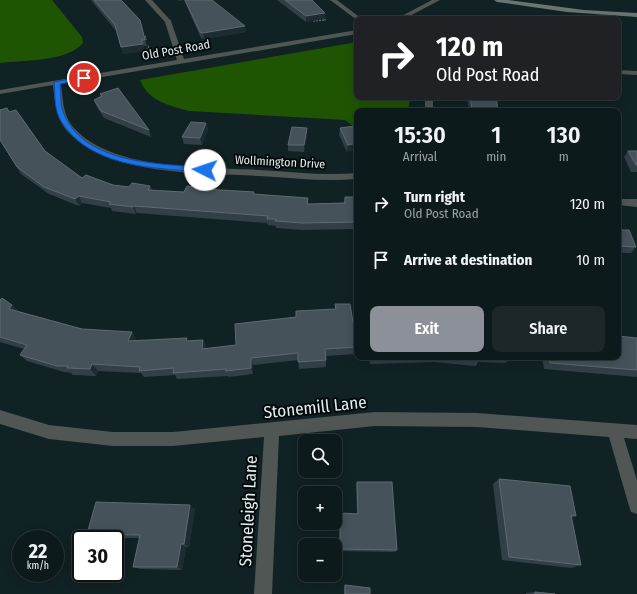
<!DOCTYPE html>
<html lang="en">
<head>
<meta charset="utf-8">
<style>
	:root { --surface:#0d1a1b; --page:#1b2728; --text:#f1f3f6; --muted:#9aa1a3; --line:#2d383a; --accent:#8c9099 }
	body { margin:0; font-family:"Fira Sans Condensed",sans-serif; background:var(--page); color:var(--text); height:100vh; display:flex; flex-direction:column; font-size:15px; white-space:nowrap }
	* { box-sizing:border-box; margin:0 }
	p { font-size:13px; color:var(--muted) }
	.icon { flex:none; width:22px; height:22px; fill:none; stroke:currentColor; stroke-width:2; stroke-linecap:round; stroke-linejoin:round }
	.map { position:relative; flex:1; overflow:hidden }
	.panel { position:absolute; left:354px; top:108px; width:267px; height:252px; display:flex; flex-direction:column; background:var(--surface); border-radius:8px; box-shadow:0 2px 10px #0003,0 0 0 1px var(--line) }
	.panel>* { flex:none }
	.top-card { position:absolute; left:354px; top:16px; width:267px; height:84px; border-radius:8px; box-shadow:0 2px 10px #0003,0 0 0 1px var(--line); background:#202124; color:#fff; overflow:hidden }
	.tools { position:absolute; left:298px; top:434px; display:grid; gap:8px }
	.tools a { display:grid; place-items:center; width:44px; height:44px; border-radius:8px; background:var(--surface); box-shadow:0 2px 10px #0003,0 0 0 1px var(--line); font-size:20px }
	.speed { position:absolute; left:12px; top:530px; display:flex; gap:8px; font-size:20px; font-weight:700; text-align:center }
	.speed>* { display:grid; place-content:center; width:52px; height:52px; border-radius:50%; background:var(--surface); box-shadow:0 2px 10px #0003,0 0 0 1px var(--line); line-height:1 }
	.speed small { font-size:10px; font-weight:400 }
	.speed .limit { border:2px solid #111; border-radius:6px; background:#fff; color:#111 }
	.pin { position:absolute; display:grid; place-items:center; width:34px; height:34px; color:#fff; margin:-17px; border:2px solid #fff; border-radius:50%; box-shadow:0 1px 4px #0007 }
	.me { position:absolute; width:44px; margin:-22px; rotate:274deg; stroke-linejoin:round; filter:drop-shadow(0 0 3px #0008) }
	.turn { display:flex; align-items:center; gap:14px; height:84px; padding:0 16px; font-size:18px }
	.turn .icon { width:52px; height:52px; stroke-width:2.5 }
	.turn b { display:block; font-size:28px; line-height:34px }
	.eta { display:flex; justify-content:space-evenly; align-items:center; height:68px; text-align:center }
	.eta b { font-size:24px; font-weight:600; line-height:28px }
	.primary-button { display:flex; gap:8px; margin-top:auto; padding:8px 16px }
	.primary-button a { flex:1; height:46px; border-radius:8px; background:var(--accent); color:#fff; font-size:16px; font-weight:600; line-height:46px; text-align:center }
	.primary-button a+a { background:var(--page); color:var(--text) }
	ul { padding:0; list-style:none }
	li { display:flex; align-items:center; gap:12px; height:56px; padding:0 16px }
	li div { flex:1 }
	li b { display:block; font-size:15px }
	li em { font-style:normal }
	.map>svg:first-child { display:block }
</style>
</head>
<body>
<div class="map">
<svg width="637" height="594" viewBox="0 0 637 594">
	<rect width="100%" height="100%" fill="#112224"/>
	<g fill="#1f5403">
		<path d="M0 0H52L82 37 83 43C67 62 24 60 0 63Z"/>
		<path d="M357 42V97H410L408 111H357V129L345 120 189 111C170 106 148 101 140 80Z"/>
	</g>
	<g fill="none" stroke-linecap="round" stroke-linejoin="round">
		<g stroke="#5a686a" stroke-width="1.5" stroke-dasharray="2 1" stroke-linecap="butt">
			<path d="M313 21 325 20 323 18"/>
			<path d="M142 37 145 36 146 40"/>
			<path d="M144 50 149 49 148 45"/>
		</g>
		<g fill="#4f5653" fill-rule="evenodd">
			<path d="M145 0H152L171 21 184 59 357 30V34L61 84C63 100 63 117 75 129 114 171 207 167 260 170 293 172 325 176 357 173V179C324 182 293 178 260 176 205 173 109 176 69 133 56 120 55 103 53 85L0 94V90L177 60 165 22Z"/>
			<path d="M330 0H337L362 19H357V20Z"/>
			<path d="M432 0H440L404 19H396Z"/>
			<path d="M618 70 637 71V75L618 74Z"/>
			<rect x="425" y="97" width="8" height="14"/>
			<path d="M618 199H637V207L618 205Z"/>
			<path d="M0 410 49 425 113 432H173L375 412 477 413 637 425V439L624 438 637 480V514L631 512 629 506 609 437 477 427 375 426 279 436 272 594H254L264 437 173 446H113L49 439 0 424Z"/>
		</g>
		<path fill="#697570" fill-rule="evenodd" d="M494 0H508L584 10 637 13V17L567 12 497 2Z"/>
	</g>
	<g fill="#323f47">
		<path d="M91 0H121L140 20 147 46H143L145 51 123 54 116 31Z"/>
		<path d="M178 0H212L246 32 204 39 201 38 184 0 179 1Z"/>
		<path d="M277 0H312L325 13V19L306 22Z"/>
		<path d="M100 94 149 130 151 137 104 118 97 107 94 100 101 97Z"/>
		<path d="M467 97H496L498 111H465L466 108H469Z"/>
		<path d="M7 108 10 112 45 151 82 178 113 185 129 187 150 186 152 190 184 192 204 188 205 190 254 192V194L308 198V204L344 203 345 197H357V229L302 230 276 228V226L268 225 267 223 137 213 136 214 112 211 111 208 82 203 79 206 49 194 21 174 0 140Z"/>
		<path d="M206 123 208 130 202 145 184 144 182 137Z"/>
		<path d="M355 126 347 152 339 135 340 128Z"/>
		<path d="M307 135 304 152 288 151V145Z"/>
		<path d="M628 151H637V172H631L624 157Z"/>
		<path d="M618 227 622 230 636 247 631 253H618Z"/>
		<path d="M0 300 12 305 19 312 82 329 132 332 136 339 135 341H188L203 340 206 347V349L236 345 296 317 335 309V304L353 322 357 321V354L326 356V367L299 369 298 360 253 365V374L229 377 228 376 177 379 175 375 144 377 141 373 98 371 96 376 73 375 71 373 64 372 27 361 20 355 24 349 0 342Z"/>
		<path d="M637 338V377L544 369 542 357H618Z"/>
		<path d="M369 357H510L506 363 478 362 476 366 434 362 370 364Z"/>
		<path d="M499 479 576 516 572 518 581 565 571 568 502 560 493 484Z"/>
		<path d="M357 482 397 550 395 552 340 551V513L357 514 356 485Z"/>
		<path d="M195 509 189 547H186L182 570 141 569 133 567 140 538H96L87 534Z"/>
		<path d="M345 585 370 594H344V586Z"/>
		<path d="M535 592 555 594H526V593Z"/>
	</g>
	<g fill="#1d2c31">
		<path d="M325 13V19L306 22V16Z"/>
		<path d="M245 26 246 32 204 39 203 33Z"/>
		<path d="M143 44 145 51 123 54 121 47Z"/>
		<path d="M206 123 208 130 202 145 200 138Z"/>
		<path d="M307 128V135L304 152V145Z"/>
		<path d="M357 143V150L347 152 348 145Z"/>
		<path d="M79 196 82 203 79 206 75 199Z"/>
		<path d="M134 206 137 213 136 214 133 207Z"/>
		<path d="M12 305 19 313 9 309Z"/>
		<path d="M132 332 136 339 133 348 128 341Z"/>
		<path d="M203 340 206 347 205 356 202 349Z"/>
		<path d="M251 358 253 365V374L251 368Z"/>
		<path d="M92 364 98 371 96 376 90 369Z"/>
		<path d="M190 505 195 509 189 547 184 544Z"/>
		<path d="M181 544 186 547 182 570 177 567Z"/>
	</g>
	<g fill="#455259" stroke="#5e6a70">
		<path d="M94 0H121L140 20 145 40H141L143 44 121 47 115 25Z"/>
		<path d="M185 0H212L245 26 203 33 200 32Z"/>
		<path d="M285 0H312L325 13 306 16Z"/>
		<path d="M118 88 149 130 101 111 94 100 102 96 100 94Z"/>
		<path d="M470 97H496L498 111H467L466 108H472Z"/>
		<path d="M7 108 9 112 16 110 45 151 82 178 86 175 113 185 129 187 132 183 150 186 148 190 184 192 187 186 204 188V189L254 192 253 194 308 198 307 204 345 203V197H357V222L302 223 275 221 276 219H267L268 216 134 206 133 207 109 204 111 202 79 196 75 199 44 187 17 167 0 140V110Z"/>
		<path d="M191 122 206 123 200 138 182 137Z"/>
		<path d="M355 126 357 130V143L348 145 340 128Z"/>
		<path d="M292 127 307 128 304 145H288Z"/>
		<path d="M628 151H637V165H636Z"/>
		<path d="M618 227 621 228 622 230H629L636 247 618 246Z"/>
		<path d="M2 298 12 305 9 309 82 329 132 332 128 341 187 338 186 341 203 340 202 349 236 345 235 324 296 317V311L336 309 335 304H350L353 322 357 321V347L325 349 326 360 298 362V353L251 358V368L226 371V369L173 373 174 368 139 371 140 367 92 364 90 369 67 368 68 366H57L20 355 27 345 0 337V300Z"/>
		<path d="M618 336 637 338V370L550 363 549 357H618Z"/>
		<path d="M455 357H479L480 359Z"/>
		<path d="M499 479 570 486 576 516 571 515 581 565 509 557Z"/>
		<path d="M357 482H392L397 550 340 549V513L358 514Z"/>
		<path d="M96 502 190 505 184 544H181L177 567H133L140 535 87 534Z"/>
		<path d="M345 585 370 588V594H345Z"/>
		<path d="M535 592 555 594H535Z"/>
	</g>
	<path fill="#1a73e8" stroke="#114b97" d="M84 76 87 78V79L60 84C61 93 60 105 64 114 85 164 159 164 205 167L209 170 208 171C198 173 187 171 177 170 135 167 85 160 61 121 54 110 55 95 54 82Z"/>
	<g text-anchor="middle" stroke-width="4" stroke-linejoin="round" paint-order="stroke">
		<g font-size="12" fill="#e3edee" stroke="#040a0b">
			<text transform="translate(176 50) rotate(-10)" y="4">Old Post Road</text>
			<text transform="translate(280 162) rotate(3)" y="4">Wollmington Drive</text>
		</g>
		<g font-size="17" fill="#e3edee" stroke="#040a0b">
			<text transform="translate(315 407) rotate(-6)" y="6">Stonemill Lane</text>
			<text transform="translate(248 511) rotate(-87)" y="6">Stoneleigh Lane</text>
		</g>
	</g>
</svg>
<div class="tools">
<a><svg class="icon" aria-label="search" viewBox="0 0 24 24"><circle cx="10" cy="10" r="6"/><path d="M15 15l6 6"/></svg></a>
<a>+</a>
<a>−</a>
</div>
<div class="speed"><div>22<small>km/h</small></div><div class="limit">30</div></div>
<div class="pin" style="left:84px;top:78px;background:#d93025"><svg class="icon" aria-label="arrive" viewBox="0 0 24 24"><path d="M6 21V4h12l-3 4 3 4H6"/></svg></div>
<svg class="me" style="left:205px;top:170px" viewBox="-20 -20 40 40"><circle r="19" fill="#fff"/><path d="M0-13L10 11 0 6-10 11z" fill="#1a73e8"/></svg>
<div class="top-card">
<div class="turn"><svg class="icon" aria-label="right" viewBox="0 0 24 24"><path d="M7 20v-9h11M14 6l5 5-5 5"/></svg><div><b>120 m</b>Old Post Road</div></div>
</div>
<section class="panel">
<div class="eta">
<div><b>15:30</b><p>Arrival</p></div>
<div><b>1</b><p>min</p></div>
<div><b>130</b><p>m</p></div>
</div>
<ul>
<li><svg class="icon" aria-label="right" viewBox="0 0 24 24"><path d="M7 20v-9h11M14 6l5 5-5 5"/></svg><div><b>Turn right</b><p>Old Post Road</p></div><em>120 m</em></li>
<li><svg class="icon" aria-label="arrive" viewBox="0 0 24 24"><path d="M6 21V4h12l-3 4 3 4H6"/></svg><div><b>Arrive at destination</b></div><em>10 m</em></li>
</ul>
<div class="primary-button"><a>Exit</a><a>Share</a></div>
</section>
</div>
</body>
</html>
